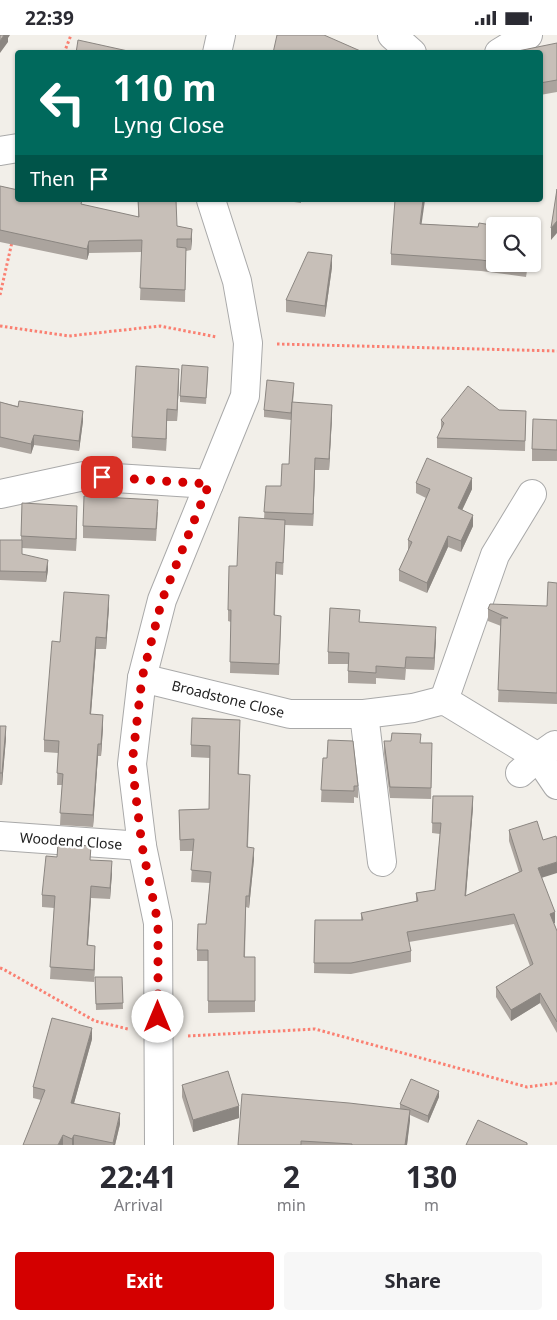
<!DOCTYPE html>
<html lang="en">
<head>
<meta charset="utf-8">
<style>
	:root { --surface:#fff; --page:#f7f7f7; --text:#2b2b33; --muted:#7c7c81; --accent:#d40000 }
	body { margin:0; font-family:"Noto Sans",sans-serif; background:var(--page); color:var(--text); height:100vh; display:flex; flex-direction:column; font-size:19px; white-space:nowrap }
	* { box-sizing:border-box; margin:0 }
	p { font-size:16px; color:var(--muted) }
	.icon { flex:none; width:28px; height:28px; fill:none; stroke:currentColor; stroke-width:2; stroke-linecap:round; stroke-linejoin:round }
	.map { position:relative; height:1110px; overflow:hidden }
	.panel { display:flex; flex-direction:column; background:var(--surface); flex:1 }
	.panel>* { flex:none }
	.guide { position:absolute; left:15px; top:15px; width:528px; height:152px; border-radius:5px; box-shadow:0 1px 4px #0004; background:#00695c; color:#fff; overflow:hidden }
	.buttons { position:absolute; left:486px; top:182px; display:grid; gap:10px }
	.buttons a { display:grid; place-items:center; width:55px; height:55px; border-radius:5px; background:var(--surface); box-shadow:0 1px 4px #0004; font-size:25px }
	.pin { position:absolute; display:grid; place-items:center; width:42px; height:42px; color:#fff; margin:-21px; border-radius:10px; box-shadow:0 2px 8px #0006 }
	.me { position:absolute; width:55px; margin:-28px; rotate:0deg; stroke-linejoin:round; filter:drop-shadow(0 0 4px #0008) }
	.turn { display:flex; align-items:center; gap:18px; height:105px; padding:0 15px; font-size:22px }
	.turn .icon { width:65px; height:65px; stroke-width:2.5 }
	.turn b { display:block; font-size:35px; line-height:42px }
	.then { display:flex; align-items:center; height:48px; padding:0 15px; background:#0003; gap:10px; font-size:19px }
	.eta { display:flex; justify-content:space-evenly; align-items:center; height:85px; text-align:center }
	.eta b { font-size:30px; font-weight:700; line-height:35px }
	.cta { display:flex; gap:10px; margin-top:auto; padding:10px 15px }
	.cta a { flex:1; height:58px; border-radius:5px; background:var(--accent); color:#fff; font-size:20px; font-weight:700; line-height:58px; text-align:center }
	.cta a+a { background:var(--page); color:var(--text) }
	.status { display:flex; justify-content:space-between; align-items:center; height:35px; padding:0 25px; background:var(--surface); direction:ltr }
	.status svg { height:14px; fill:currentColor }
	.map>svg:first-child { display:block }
</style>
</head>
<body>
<div class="status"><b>22:39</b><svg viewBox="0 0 49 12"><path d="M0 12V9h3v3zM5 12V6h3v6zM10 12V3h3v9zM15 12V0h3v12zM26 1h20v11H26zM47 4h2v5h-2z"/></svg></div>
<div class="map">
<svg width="557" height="1110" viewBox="0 0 557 1110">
	<rect width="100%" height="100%" fill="#f2efe9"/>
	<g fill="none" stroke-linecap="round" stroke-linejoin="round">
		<defs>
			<g id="minor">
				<path d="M392 0 412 18"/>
				<path d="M217 18 221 0"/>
				<path d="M499 18 528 0"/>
				<path d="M0 116 18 113"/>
				<path d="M0 459 84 441 209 449"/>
				<path d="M142 643 290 679H364L413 673 444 665 538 722 520 738"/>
				<path d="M444 665 495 520 532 459"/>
				<path d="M364 679 382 827"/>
				<path d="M555 710 538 722 557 750"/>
				<path d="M0 801 142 811"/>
				<path d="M159 1110 158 888 142 811 132 729 142 643 162 565 245 361 248 308 237 246 211 165"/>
			</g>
		</defs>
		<use href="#minor" stroke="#a9a9a9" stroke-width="30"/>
		<g stroke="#fa8072" stroke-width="3" stroke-dasharray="2.5 2.5" stroke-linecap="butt">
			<path d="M64 18 71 0"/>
			<path d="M0 260 12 207"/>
			<path d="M0 291 69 301 160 291 217 302"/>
			<path d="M277 309 557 316"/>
			<path d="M0 933 3 934 95 986 128 994"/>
			<path d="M188 1001 315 994 527 1052 557 1048"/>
		</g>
		<use href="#minor" stroke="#fff" stroke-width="28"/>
	</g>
	<g fill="#aba49e">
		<path d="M557 8V57L540 60V18Z"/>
		<path d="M0 151 138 182V165L177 191 192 194 191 215 186 216 185 267 140 265 142 217 89 218 87 225 0 207Z"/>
		<path d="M280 165H301V168Z"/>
		<path d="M422 189 478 192 495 191V229H527L526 242 481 236 391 230V219Z"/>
		<path d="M332 232 325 282 286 277V265Z"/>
		<path d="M208 339 206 369 180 367V361Z"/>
		<path d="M179 345 177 386H167L166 416 132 413V402Z"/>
		<path d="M294 355 293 368 332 382 329 435H315L313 491 285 490 283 540 276 539 275 580 281 592 279 640 230 638 231 587 228 586V575L237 531 264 484 266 451H281L289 429 291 385 264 382V375Z"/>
		<path d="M0 367 83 386 79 416 34 410 31 419 0 412Z"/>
		<path d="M499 375 526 376 525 416 437 413V403L441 395V385Z"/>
		<path d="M557 385V426H532V414Z"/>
		<path d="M416 448 472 454 462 475 473 491 461 517 448 512 427 558 399 546V535L408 516V505L426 463 416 458Z"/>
		<path d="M22 468 77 483 76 516 22 513V519L48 535 46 547 0 545V505H21Z"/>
		<path d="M158 477 156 506 83 503V491Z"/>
		<path d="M557 548V669L498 667 501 591 488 586V574L547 571Z"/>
		<path d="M109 572 106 614H96L91 679 103 692 101 721H98L93 792 60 790 62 750H57L58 718 44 717V705L60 607Z"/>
		<path d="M360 587 436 604 434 635 406 634 405 645 376 643V649L348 648V629H328V617Z"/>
		<path d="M0 691 6 703 2 750H0Z"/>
		<path d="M240 696 239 739 250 751 248 812 254 824 249 873 246 872 245 922H255V977L208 978V926H197V915L206 889 210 848 191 847 193 816H180L179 775 209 774 210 723 191 722V710Z"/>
		<path d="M384 706 421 708 432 720 431 764 390 763 384 718Z"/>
		<path d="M323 723 358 751V763L354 762V768L321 767Z"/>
		<path d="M433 761 473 772 466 861 519 837 509 806V795L542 843 555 888H554L557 896V998L540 968 511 986 496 962V952L530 931 514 889 409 907 411 916V927L351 939 314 938 315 885H361V878L416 867V858L435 855 440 799 432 798Z"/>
		<path d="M91 825 112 838 110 864 91 863 88 910 95 922 94 947 50 944 54 873 42 872V860Z"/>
		<path d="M95 942H122L123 974 96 975Z"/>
		<path d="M92 1004 74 1068 120 1089 115 1110H23L41 1065 33 1063V1052Z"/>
		<path d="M182 1050 239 1083 193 1097 182 1062Z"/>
		<path d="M439 1062 428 1088 410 1080 407 1110H238L400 1074V1069Z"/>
	</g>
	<g fill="#8b8681">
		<path d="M4 0H10L8 3V7L0 18V6Z"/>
		<path d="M423 165H425L420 200V189Z"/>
		<path d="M557 186V198L551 205V193Z"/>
		<path d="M192 194V206L191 215V204Z"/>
		<path d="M89 206V218L87 225V214Z"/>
		<path d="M332 220V232L325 282V271Z"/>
		<path d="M526 229H527L526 242Z"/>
		<path d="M179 334V345L177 386V375Z"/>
		<path d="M332 370V382L329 435V424Z"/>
		<path d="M167 374V386L166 416V404Z"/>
		<path d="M83 376V386L79 416V406Z"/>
		<path d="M34 400V410L31 419V409Z"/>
		<path d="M315 423V435L313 491V479Z"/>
		<path d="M472 443V454L458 484V473Z"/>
		<path d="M77 471V483L76 516V504Z"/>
		<path d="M473 480V491L461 517V506Z"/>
		<path d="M448 501V512L427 558V548Z"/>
		<path d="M48 525V535L46 547V537Z"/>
		<path d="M109 560V572L106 614V603Z"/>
		<path d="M436 592V604L434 635V623Z"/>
		<path d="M96 602V614L90 691V679Z"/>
		<path d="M103 680V692L101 721V709Z"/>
		<path d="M6 691V703L2 750V738Z"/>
		<path d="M98 709V721L93 792V780Z"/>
		<path d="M473 761V772L465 872V861Z"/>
		<path d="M254 813V824L249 873V861Z"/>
		<path d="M112 826V838L110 864V853Z"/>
		<path d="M557 827V838L538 844V833Z"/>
		<path d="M91 851V863L87 922V910Z"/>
		<path d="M555 877V888L550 890V879Z"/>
		<path d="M95 911V922L94 947V935Z"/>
		<path d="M540 958V968L511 986V975Z"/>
		<path d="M92 993V1004L71 1079V1068Z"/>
		<path d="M439 1056V1062L428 1088V1081Z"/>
		<path d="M239 1071V1083L193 1097V1085Z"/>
		<path d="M410 1075V1086L407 1110H405Z"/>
		<path d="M120 1078V1089L115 1110H113Z"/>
		<path d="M63 1100V1110H58Z"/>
		<path d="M74 1100V1110H72V1104Z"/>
	</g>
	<g fill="#c7bfb8" stroke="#8b8681">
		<path d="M0 0H4L0 6Z"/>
		<path d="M277 0H324L365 18H273Z"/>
		<path d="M78 5 137 18H76Z"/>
		<path d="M557 8V45L540 48V18H513V17Z"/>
		<path d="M0 151 18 155V165H82L81 169 139 182 138 165H176L177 191 192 194 191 204H177V212L186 213 185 255 140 253 142 205 89 206 87 214 0 195Z"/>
		<path d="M557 154V186L551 193Z"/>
		<path d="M395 165H423L420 189 478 192 479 188 498 191H495V227L481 225 391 219Z"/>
		<path d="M308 217 332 220 325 271 286 265Z"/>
		<path d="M511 229H526V231Z"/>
		<path d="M182 330 208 332 206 363 180 361Z"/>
		<path d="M136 331 179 334 177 375 167 374 166 404 132 402Z"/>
		<path d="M267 345 294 348 291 378 264 375Z"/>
		<path d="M468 351 499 375 526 376 525 406 437 403 444 388 441 385Z"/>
		<path d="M19 366 83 376 79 406 34 400 31 409 0 402V367L18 372Z"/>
		<path d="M292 367 332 370 329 424 315 423 313 479 264 477 266 451H281L282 429H289Z"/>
		<path d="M533 384 557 385V415L532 414Z"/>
		<path d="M427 423 472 443 458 473 473 480 461 506 448 501 427 548 399 535 412 507 408 505 430 454 416 448Z"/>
		<path d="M84 461 158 465 156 494 83 491Z"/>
		<path d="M22 468 77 471 76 504 21 501Z"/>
		<path d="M239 482 285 485 283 528 276 527 274 580 281 581 279 629 230 627 231 575H228L229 531H237Z"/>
		<path d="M0 505H22V519L48 525 46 537 0 536Z"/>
		<path d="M548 547 557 548V658L498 655 501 583H508L488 574 490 569 547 571Z"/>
		<path d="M64 557 109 560 106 603 96 602 90 679 103 680 101 709H98L93 780 60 778 63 739 57 738 59 706 44 705 52 606 60 607Z"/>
		<path d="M330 573 360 575 359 587 436 592 434 623 406 622 405 633 376 631V638L348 636 349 618 328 617Z"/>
		<path d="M192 683 240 685 238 739 250 740 247 812 254 813 249 861H246L244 922H255V966H208V915H197L198 889H206L211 837 191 835 194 804 180 805 179 775 209 774 210 711 191 710Z"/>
		<path d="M0 691H6L2 738H0Z"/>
		<path d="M392 698 421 699 420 708H432L431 753 390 752 384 706H391Z"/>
		<path d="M328 705 353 706 358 751H354V756L321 755 323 723H327Z"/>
		<path d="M433 761H473L465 861 522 836 509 795 537 786 543 805 556 801 557 805V827L538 833 555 877 550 879 557 896V987L540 958 511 975 496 952 533 929 514 879 407 897 411 916 351 928H314L315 885H363L361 878 418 866 416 858 435 855 441 788H432Z"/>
		<path d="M58 809 91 811 90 825 112 826 110 853 91 851 87 910 95 911 94 935 50 932 55 861 42 860 46 821 57 822Z"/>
		<path d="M95 942H122L123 968 96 969Z"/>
		<path d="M52 983 92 993 71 1068 120 1078 113 1108 74 1100 72 1104 63 1100 58 1110H23L45 1055 33 1052Z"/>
		<path d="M228 1036 239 1071 193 1085 182 1050Z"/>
		<path d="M411 1044 439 1056 428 1081 400 1069Z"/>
		<path d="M242 1059 349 1068 410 1075 405 1110H352V1109L301 1106V1110H238Z"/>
		<path d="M478 1085 527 1108V1110H466Z"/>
	</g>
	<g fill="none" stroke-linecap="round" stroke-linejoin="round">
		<path stroke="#d40000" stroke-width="9" stroke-dasharray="0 16.2" d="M102 442 209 449 162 565 142 643 132 729 142 811 158 888V982"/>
	</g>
	<g text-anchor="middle" stroke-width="4.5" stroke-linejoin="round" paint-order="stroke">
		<g font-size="14" fill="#222" stroke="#fff">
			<text transform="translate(228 664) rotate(14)" y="5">Broadstone Close</text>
			<text transform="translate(71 806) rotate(4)" y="5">Woodend Close</text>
		</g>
	</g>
</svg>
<div class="buttons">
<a><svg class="icon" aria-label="search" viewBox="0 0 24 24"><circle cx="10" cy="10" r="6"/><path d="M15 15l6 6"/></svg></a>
</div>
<div class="pin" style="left:102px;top:442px;background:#d93025"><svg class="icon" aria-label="arrive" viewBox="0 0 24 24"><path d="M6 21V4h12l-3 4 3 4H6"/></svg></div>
<svg class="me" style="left:158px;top:982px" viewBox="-20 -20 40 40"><circle r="19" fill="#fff"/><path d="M0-13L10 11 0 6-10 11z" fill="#d40000"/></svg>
<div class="guide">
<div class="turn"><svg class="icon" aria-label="left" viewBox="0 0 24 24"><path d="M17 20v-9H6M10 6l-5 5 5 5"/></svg><div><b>110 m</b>Lyng Close</div></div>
<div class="then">Then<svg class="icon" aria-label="arrive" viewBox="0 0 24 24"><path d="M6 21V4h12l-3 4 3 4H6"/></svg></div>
</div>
</div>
<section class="panel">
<div class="eta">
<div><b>22:41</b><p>Arrival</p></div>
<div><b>2</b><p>min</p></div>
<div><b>130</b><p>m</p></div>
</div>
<div class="cta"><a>Exit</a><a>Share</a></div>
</section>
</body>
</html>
